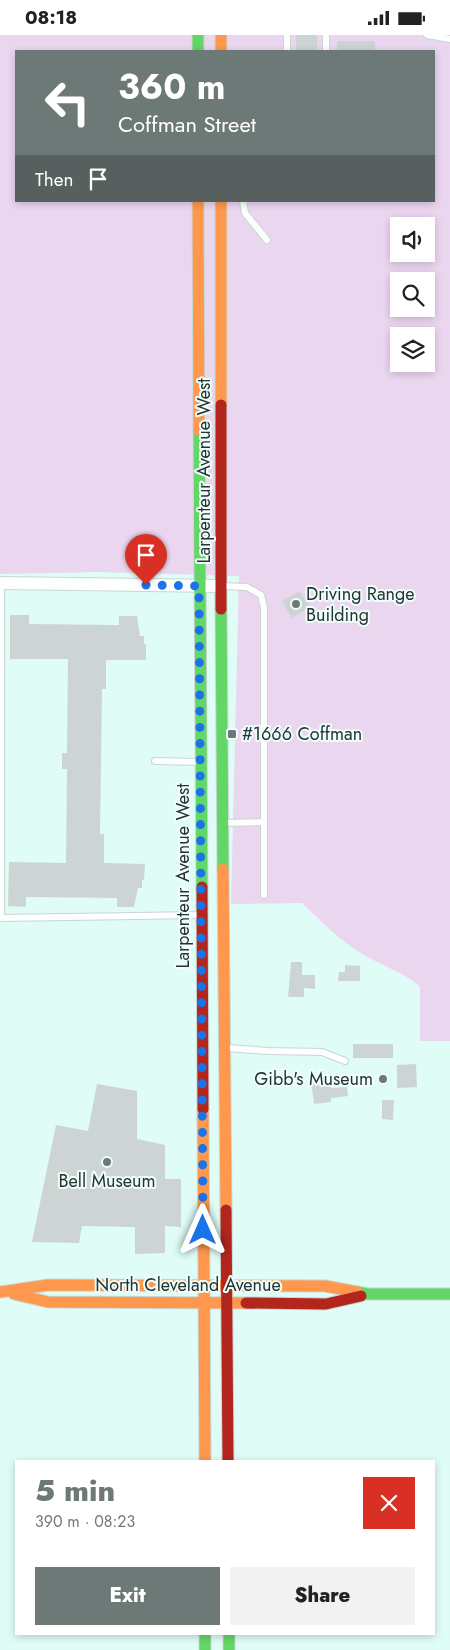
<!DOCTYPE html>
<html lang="en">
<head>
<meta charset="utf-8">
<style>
	:root { --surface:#fff; --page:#f2f2f2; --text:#222; --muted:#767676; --accent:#6d7977 }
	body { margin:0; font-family:Jost,sans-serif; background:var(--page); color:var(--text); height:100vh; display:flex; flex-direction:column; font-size:19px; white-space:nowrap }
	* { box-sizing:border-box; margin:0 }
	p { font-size:16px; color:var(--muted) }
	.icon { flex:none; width:28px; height:28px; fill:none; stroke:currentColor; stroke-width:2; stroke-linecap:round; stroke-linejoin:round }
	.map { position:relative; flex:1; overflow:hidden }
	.drawer { position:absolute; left:15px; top:1425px; width:420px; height:175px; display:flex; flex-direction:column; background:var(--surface); border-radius:0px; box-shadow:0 2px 8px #0003 }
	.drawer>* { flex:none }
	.banner { position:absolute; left:15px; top:15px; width:420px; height:152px; border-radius:0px; box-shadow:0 2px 8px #0003; background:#6d7977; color:#fff; overflow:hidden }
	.buttons { position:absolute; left:390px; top:182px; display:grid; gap:10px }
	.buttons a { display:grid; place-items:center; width:45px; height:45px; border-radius:0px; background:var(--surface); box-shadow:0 2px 8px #0003; font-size:25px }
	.pin { position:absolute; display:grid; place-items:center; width:42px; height:42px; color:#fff; margin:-51px -21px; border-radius:50% 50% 50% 0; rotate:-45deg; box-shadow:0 0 5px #0007 }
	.pin .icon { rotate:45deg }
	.me { position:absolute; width:55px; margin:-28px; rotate:0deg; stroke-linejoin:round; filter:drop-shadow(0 0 4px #0008) }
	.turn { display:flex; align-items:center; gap:18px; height:105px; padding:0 20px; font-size:22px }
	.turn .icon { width:65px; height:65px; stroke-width:2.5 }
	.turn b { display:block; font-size:35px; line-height:42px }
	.then { display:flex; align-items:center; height:48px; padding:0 20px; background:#0003; gap:10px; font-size:19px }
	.round { display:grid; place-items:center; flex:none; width:52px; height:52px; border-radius:0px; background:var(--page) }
	.headline { display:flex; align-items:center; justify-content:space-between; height:85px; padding:0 20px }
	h1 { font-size:30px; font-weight:800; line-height:38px; color:var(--accent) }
	.action { display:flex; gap:10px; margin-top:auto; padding:10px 20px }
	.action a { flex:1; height:58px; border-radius:0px; background:var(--accent); color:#fff; font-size:20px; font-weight:800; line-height:58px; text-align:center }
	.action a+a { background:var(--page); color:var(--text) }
	.status { display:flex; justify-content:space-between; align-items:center; height:35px; padding:0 25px; background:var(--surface); direction:ltr }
	.status svg { height:14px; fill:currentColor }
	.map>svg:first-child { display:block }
</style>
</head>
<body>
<div class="status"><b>08:18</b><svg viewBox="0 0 49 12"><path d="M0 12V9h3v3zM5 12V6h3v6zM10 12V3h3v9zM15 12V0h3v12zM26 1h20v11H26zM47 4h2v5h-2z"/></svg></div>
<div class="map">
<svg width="450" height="1615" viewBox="0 0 450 1615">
	<rect width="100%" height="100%" fill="#f4faf9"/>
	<path fill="#dffcf6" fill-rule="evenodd" d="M0 0H450V1615H0ZM16 16H434V166H16ZM399 191H426V219H399ZM399 246H426V274H399ZM399 301H426V329H399ZM16 1426H434V1599H16Z"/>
	<path fill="#ebd6f0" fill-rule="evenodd" d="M0 0H450V1006H420V951C399 935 380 930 359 917 337 903 320 885 302 868L231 869 239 541 99 537 0 539ZM16 16H434V166H16ZM399 191H426V219H399ZM399 246H426V274H399ZM399 301H426V329H399Z"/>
	<g fill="#ccd5d4">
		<rect x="296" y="0" width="21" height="16"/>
		<rect x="337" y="6" width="38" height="10"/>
		<path d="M300 556 310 572 292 583 282 566Z"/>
		<path d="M10 580H29V589L119 590V581H137L140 601H144V609H146V625H106V654H102L100 799H104V828L145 829 144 845H142V853H138L134 872H117V863L26 862V872L8 871 9 827 66 828 67 734H62V718H67L68 624H10Z"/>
		<path d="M291 927H302V940H315V954L304 953V962H288Z"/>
		<path d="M345 930 360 931V946H338L339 937H345Z"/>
		<rect x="353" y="1009" width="40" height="14"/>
		<path d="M416 1029 417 1052 397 1053V1030Z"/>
		<path d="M330 1043 331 1053 347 1052 348 1061 331 1063V1067L314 1069 311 1045Z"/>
		<path d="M97 1049 137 1056V1104L165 1110V1144H181V1192L165 1191V1218L135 1219V1192L82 1191 79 1208 32 1207 56 1090 88 1096Z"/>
		<path d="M382 1065H394L393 1085 382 1084Z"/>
	</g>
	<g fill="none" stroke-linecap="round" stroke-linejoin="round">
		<defs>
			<g id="lane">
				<path d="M287 0V16"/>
				<path d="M326 0V16"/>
				<path d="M427 0 450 4"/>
				<path d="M243 166 245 178 267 205"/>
				<path d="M1 548V883L200 880"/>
				<path d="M223 551 247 552 261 560 264 573V860"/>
				<path d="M155 726 199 727"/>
				<path d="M225 788 264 787"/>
				<path d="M227 1013 268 1016 322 1017 345 1026"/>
			</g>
			<path id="street" d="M0 548 221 551"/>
			<g id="fast">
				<path d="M198 0V16"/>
				<path d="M199 395 202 852"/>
				<path d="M221 574 223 834"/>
				<path d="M357 1257 368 1259H450"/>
				<path d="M205 1599V1615"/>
				<path d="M229 1599V1615"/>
			</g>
			<g id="slow">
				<path d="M221 0V16"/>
				<path d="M198 166 199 395"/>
				<path d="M221 166V370"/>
				<path d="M223 834 226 1175"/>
				<path d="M203 1074 205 1426"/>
				<path d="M0 1257 48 1250 325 1251 357 1257"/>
				<path d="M14 1259 48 1267 246 1268"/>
			</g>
			<g id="jam">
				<path d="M221 370V574"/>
				<path d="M202 852 203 1074"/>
				<path d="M226 1175 228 1426"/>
				<path d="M246 1268 326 1269 361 1261"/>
			</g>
		</defs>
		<use href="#lane" stroke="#cbd5d2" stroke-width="8"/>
		<use href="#street" stroke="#cbd5d2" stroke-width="14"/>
		<use href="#fast" stroke="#cbd5d2" stroke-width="13"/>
		<use href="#slow" stroke="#cbd5d2" stroke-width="13"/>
		<use href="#jam" stroke="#cbd5d2" stroke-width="13"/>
		<use href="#lane" stroke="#fdfefe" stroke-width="6"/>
		<use href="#street" stroke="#fdfefe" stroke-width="12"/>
		<use href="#fast" stroke="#63d668" stroke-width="11"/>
		<use href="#slow" stroke="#ff974d" stroke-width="11"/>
		<use href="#jam" stroke="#b3261e" stroke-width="11"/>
	</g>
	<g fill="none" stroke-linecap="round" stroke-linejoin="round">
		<path stroke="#1a73e8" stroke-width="9" stroke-dasharray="0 16.2" d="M146 550 199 551 203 1195"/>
	</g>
	<g fill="#6d7977" stroke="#f0fefb" stroke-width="2">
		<circle cx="296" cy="569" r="5"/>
		<rect x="227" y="694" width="10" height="10" rx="2.5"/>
		<circle cx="383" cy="1044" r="5"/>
		<circle cx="107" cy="1127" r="5"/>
	</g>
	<g text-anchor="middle" stroke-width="4" stroke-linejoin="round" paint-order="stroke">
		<g font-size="18" fill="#253331" stroke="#f0fefb">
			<text transform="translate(204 436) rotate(-90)" y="6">Larpenteur Avenue West</text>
			<text transform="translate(183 841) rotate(-90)" y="6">Larpenteur Avenue West</text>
			<text x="188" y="1256">North Cleveland Avenue</text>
		</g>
		<g font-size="18" fill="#253331" stroke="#f0fefb" text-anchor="start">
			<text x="306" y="565">Driving Range<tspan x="306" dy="21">Building</tspan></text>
			<text x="242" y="705">#1666 Coffman</text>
			<text x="373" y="1050" text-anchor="end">Gibb's Museum</text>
			<text x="107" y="1152" text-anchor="middle">Bell Museum</text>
		</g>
	</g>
</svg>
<div class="buttons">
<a><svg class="icon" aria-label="sound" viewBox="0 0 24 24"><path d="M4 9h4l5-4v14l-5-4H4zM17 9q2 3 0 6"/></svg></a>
<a><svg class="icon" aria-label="search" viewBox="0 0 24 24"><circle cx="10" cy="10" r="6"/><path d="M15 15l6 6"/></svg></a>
<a><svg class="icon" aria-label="layers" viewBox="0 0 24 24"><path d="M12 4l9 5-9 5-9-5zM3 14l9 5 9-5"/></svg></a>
</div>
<div class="pin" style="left:146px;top:550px;background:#d93025"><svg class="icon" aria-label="arrive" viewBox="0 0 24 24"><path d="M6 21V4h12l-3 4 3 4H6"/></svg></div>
<svg class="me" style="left:203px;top:1195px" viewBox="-20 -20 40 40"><path d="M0-17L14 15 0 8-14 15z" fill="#1a73e8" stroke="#fff" stroke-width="4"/></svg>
<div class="banner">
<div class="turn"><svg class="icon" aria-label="left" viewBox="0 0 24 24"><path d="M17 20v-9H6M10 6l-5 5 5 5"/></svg><div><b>360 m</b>Coffman Street</div></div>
<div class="then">Then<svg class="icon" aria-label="arrive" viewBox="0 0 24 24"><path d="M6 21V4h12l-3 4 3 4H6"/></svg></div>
</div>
<section class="drawer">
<div class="headline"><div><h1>5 min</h1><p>390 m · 08:23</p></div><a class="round" style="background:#d93025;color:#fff"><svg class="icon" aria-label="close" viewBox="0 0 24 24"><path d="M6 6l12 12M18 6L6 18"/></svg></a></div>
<div class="action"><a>Exit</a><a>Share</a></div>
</section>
</div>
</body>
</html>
